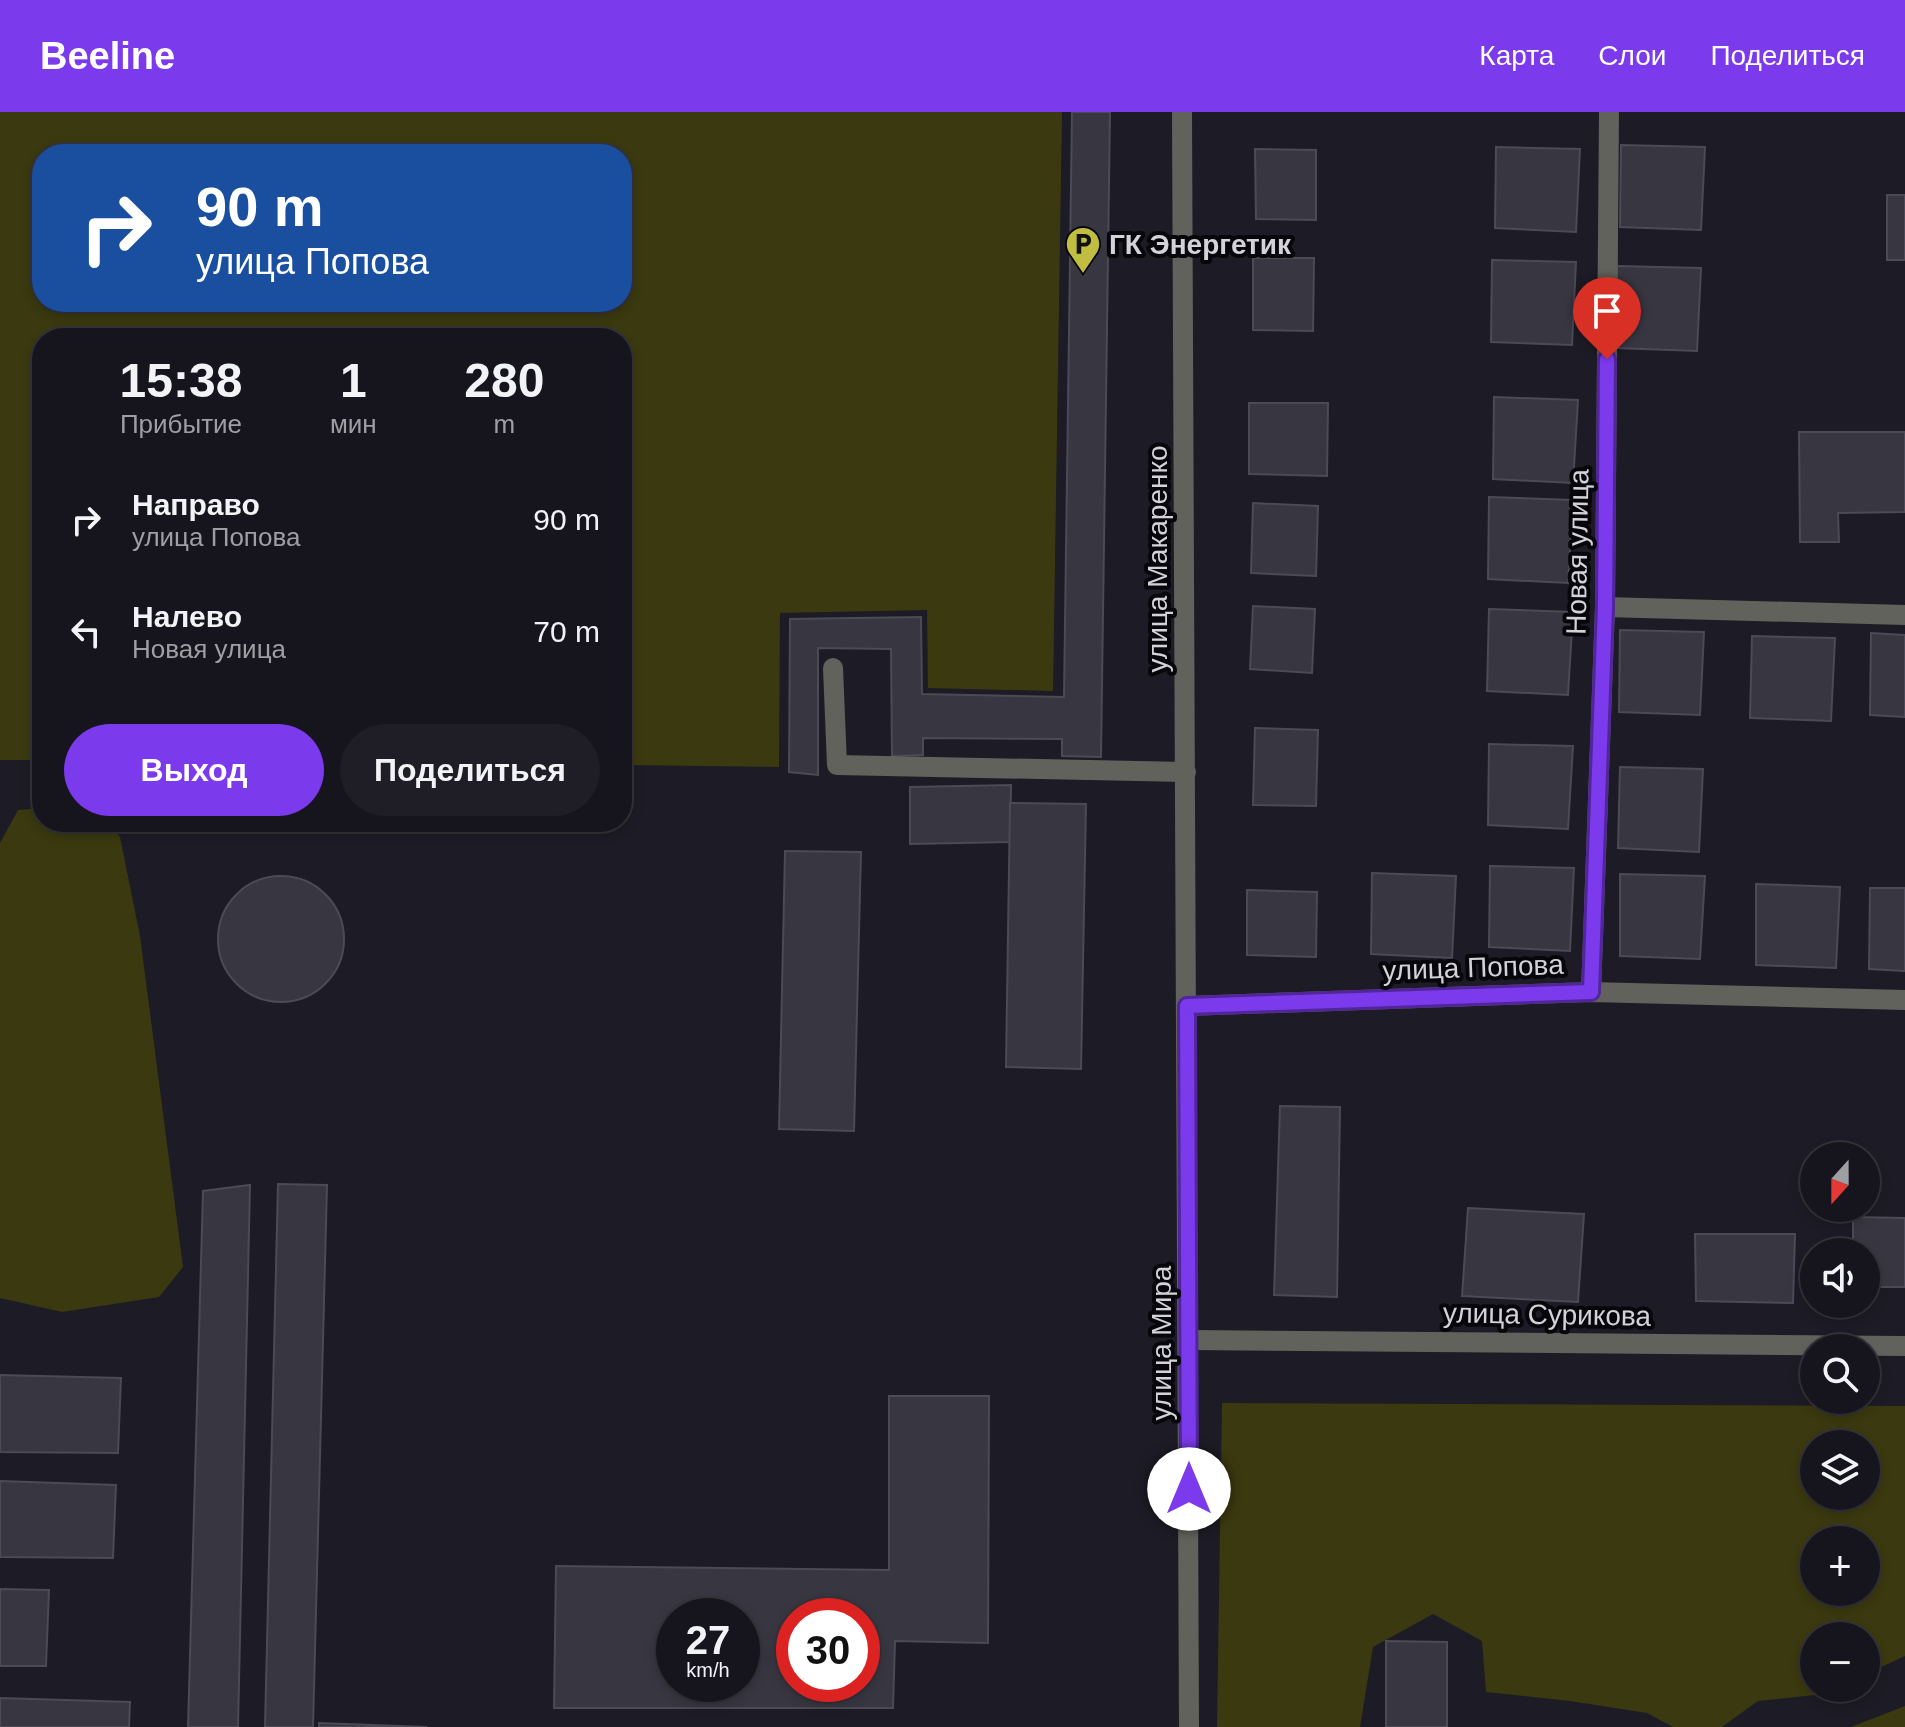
<!DOCTYPE html>
<html lang="ru">
<head>
<meta charset="utf-8">
<style>
	:root { --surface:#16141c; --page:#1f1d25; --text:#f1f3f6; --muted:#9e9ea3; --line:#35333b; --accent:#7c3aed }
	body { margin:0; font-family:Arial,sans-serif; background:var(--page); color:var(--text); height:100vh; display:flex; flex-direction:column; font-size:30px; white-space:nowrap }
	* { box-sizing:border-box; margin:0 }
	p { font-size:26px; color:var(--muted) }
	.icon { flex:none; width:44px; height:44px; fill:none; stroke:currentColor; stroke-width:2; stroke-linecap:round; stroke-linejoin:round }
	.map { position:relative; flex:1; overflow:hidden }
	.side { position:absolute; left:32px; top:216px; width:600px; height:504px; display:flex; flex-direction:column; background:var(--surface); border-radius:32px; box-shadow:0 4px 12px #0003,0 0 0 2px var(--line) }
	.side>* { flex:none }
	.guide { position:absolute; left:32px; top:32px; width:600px; height:168px; border-radius:32px; box-shadow:0 4px 12px #0003,0 0 0 2px var(--line); background:#1a4fa0; color:#fff; overflow:hidden }
	.needle { width:52px; rotate:201deg }
	.buttons { position:absolute; left:1800px; top:1030px; display:grid; gap:16px }
	.buttons a { display:grid; place-items:center; width:80px; height:80px; border-radius:50%; background:var(--surface); box-shadow:0 4px 12px #0003,0 0 0 2px var(--line); font-size:40px }
	.speed { position:absolute; left:656px; top:1486px; display:flex; gap:16px; font-size:40px; font-weight:700; text-align:center }
	.speed>* { display:grid; place-content:center; width:104px; height:104px; border-radius:50%; background:var(--surface); box-shadow:0 4px 12px #0003,0 0 0 2px var(--line); line-height:1 }
	.speed small { font-size:20px; font-weight:400 }
	.speed .limit { border:12px solid #d22; background:#fff; color:#111 }
	.pin { position:absolute; display:grid; place-items:center; width:68px; height:68px; color:#fff; margin:-82px -34px; border-radius:50% 50% 50% 0; rotate:-45deg; box-shadow:0 0 8px #0007 }
	.pin .icon { rotate:45deg }
	.me { position:absolute; width:88px; margin:-44px; rotate:0deg; stroke-linejoin:round; filter:drop-shadow(0 0 6px #0008) }
	.turn { display:flex; align-items:center; gap:28px; height:168px; padding:0 32px; font-size:36px }
	.turn .icon { width:104px; height:104px; stroke-width:2.5 }
	.turn b { display:block; font-size:56px; line-height:68px }
	.eta { display:flex; justify-content:space-evenly; align-items:center; height:136px; text-align:center }
	.eta b { font-size:48px; font-weight:800; line-height:56px }
	.button { display:flex; gap:16px; margin-top:auto; padding:16px 32px }
	.button a { flex:1; height:92px; border-radius:48px; background:var(--accent); color:#fff; font-size:32px; font-weight:800; line-height:92px; text-align:center }
	.button a+a { background:var(--page); color:var(--text) }
	ul { padding:0; list-style:none }
	li { display:flex; align-items:center; gap:24px; height:112px; padding:0 32px }
	li div { flex:1 }
	li b { display:block; font-size:30px }
	li em { font-style:normal }
	header { display:flex; align-items:center; gap:48px; box-sizing:border-box; height:112px; padding:0 40px; background:var(--accent); color:#fff }
	header strong { font-size:38px }
	nav { display:flex; gap:44px; margin-inline-start:auto; font-size:28px }
	.map>svg:first-child { display:block }
</style>
</head>
<body>
<header>
<strong>Beeline</strong>
<nav><a>Карта</a><a>Слои</a><a>Поделиться</a></nav>
</header>
<div class="map">
<svg width="1905" height="1615" viewBox="0 0 1905 1615">
	<rect width="100%" height="100%" fill="#1d1b25"/>
	<g fill="#3b390f" fill-rule="evenodd">
		<path d="M0 0H1062L1053 579 928 576 927 498 780 501 779 655 622 653V226H42V648H0ZM42 42H622V190H42Z"/>
		<path d="M42 696V710H108L120 725 140 824 183 1155 159 1185 62 1200 0 1186V731L18 698Z"/>
		<path d="M1222 1291 1905 1294V1544L1866 1562V1524H1814V1576H1837L1824 1582 1758 1589 1722 1615H1673L1647 1601 1570 1589 1486 1580 1482 1529 1433 1502 1373 1535 1360 1615H1217ZM1814 1332H1866V1384H1814ZM1814 1428H1866V1480H1814Z"/>
		<path d="M1905 1594V1615H1851Z"/>
	</g>
	<g fill="#383641" stroke="#4c4a56" stroke-width="2" fill-rule="evenodd">
		<path d="M1072 0H1110L1101 645 1062 644V627L923 626V643L892 644 891 537 818 536V663L789 660 790 507 921 505 922 582 1064 585Z"/>
		<path d="M1621 33 1705 35 1701 118 1620 115Z"/>
		<path d="M1496 35 1580 37 1576 120 1495 116Z"/>
		<path d="M1255 37 1316 38V108L1256 107Z"/>
		<rect x="1887" y="83" width="18" height="65"/>
		<path d="M1253 146H1314L1313 219 1253 218Z"/>
		<path d="M1492 148 1576 150 1572 233 1491 230Z"/>
		<path d="M1617 154 1701 156 1697 239 1616 236Z"/>
		<path d="M1494 285 1578 288 1573 371 1493 367Z"/>
		<path d="M1249 291H1328L1327 364 1249 362Z"/>
		<path d="M1799 320H1905V400L1838 401 1839 430H1800Z"/>
		<path d="M1489 385 1573 388 1568 471 1488 467Z"/>
		<path d="M1253 391 1318 394 1316 464 1251 461Z"/>
		<path d="M1253 494 1315 497 1312 561 1250 557Z"/>
		<path d="M1489 497 1573 500 1568 583 1487 579Z"/>
		<path d="M1620 518 1704 520 1700 603 1619 600Z"/>
		<path d="M1871 521 1905 523V605L1870 603Z"/>
		<path d="M1752 524 1835 526 1831 609 1750 606Z"/>
		<path d="M1255 616 1318 618 1316 694 1253 693Z"/>
		<path d="M1489 632 1573 634 1568 717 1488 713Z"/>
		<path d="M1620 655 1703 657 1699 740 1618 736Z"/>
		<path d="M1011 673 1010 730 910 732V675Z"/>
		<path d="M1010 691 1086 692 1081 957 1006 955Z"/>
		<path d="M785 739 861 740 854 1019 779 1017Z"/>
		<path d="M1490 754 1574 756 1570 839 1489 835Z"/>
		<path d="M1372 761 1456 764 1452 846 1371 842Z"/>
		<path d="M1620 762 1705 764 1700 847 1620 844Z"/>
		<circle cx="281" cy="827" r="63"/>
		<path d="M1756 772 1840 775 1836 856 1756 853Z"/>
		<path d="M1870 776H1905V859L1869 857Z"/>
		<path d="M1247 778 1317 780 1316 845 1247 843Z"/>
		<path d="M1280 994 1340 995 1337 1185 1274 1183Z"/>
		<path d="M278 1072 327 1073 313 1615H265Z"/>
		<path d="M250 1073 238 1615H188L203 1079Z"/>
		<path d="M1468 1096 1584 1102 1578 1190 1462 1184Z"/>
		<path d="M1853 1105 1905 1106V1175H1866V1140H1853Z"/>
		<path d="M1695 1122H1795L1793 1191 1696 1189Z"/>
		<path d="M0 1263 121 1266 118 1341 0 1340Z"/>
		<path d="M889 1284H989L988 1531 895 1529 893 1596H554L556 1454 889 1458ZM674 1504H742V1572H674ZM794 1504H862V1572H794Z"/>
		<path d="M0 1369 116 1373 113 1446 0 1445Z"/>
		<path d="M0 1477 49 1478 46 1554H0Z"/>
		<path d="M1386 1529 1447 1530V1615H1386Z"/>
		<path d="M0 1586 130 1590 129 1615H0Z"/>
		<path d="M319 1611 427 1615H319Z"/>
	</g>
	<g fill="none" stroke-linecap="round" stroke-linejoin="round">
		<g stroke="#62625c" stroke-width="20">
			<path d="M1182 0 1189 1615"/>
			<path d="M1605 495 1905 503"/>
			<path d="M833 556 837 653 1186 660"/>
			<path d="M1591 880 1605 495 1609 0"/>
			<path d="M1187 894 1591 880 1905 888"/>
			<path d="M1189 1228 1905 1234"/>
		</g>
	</g>
	<g fill="none" stroke-linecap="round" stroke-linejoin="round">
		<defs>
			<path id="route" d="M1189 1377 1187 894 1591 880 1605 495 1607 247"/>
		</defs>
		<use href="#route" stroke="#51269a" stroke-width="20"/>
		<use href="#route" stroke="#7c3aed" stroke-width="14"/>
	</g>
	<defs>
		<symbol id="parking-pin" viewBox="-11 -11 22 30"><path d="M0 17L-7.5 6A9.5 9.5 0 1 1 7.5 6Z" fill="#c1bd40" stroke="#07070b"/><path d="M-3.5-5.5H1a3.5 3.5 0 0 1 0 7H-1V5.5H-3.5ZM-1-3.4V-.6H.8a1.4 1.4 0 0 0 0-2.8Z" fill="#111"/></symbol>
	</defs>
	<g fill-rule="evenodd">
		<use href="#parking-pin" x="1063" y="112" width="40" height="54"/>
	</g>
	<g text-anchor="middle" stroke-width="8" stroke-linejoin="round" paint-order="stroke">
		<g font-size="28" font-weight="bold" fill="#d3d2d9" stroke="#07070b" text-anchor="start">
			<text x="1109" y="142">ГК Энергетик</text>
		</g>
		<g font-size="28" fill="#d3d2d9" stroke="#07070b">
			<text transform="translate(1577 440) rotate(-89)" y="10">Новая улица</text>
			<text transform="translate(1157 447) rotate(-90)" y="10">улица Макаренко</text>
			<text transform="translate(1473 855) rotate(-2)" y="10">улица Попова</text>
			<text transform="translate(1547 1202) rotate(1)" y="10">улица Сурикова</text>
			<text transform="translate(1161 1231) rotate(-90)" y="10">улица Мира</text>
		</g>
	</g>
</svg>
<div class="buttons">
<a><svg class="needle" viewBox="-14 -14 28 28"><path d="M0-13l5 13h-10z" fill="#e53935"/><path d="M0 13l5-13h-10z" fill="#9e9ea3"/></svg></a>
<a><svg class="icon" aria-label="sound" viewBox="0 0 24 24"><path d="M4 9h4l5-4v14l-5-4H4zM17 9q2 3 0 6"/></svg></a>
<a><svg class="icon" aria-label="search" viewBox="0 0 24 24"><circle cx="10" cy="10" r="6"/><path d="M15 15l6 6"/></svg></a>
<a><svg class="icon" aria-label="layers" viewBox="0 0 24 24"><path d="M12 4l9 5-9 5-9-5zM3 14l9 5 9-5"/></svg></a>
<a>+</a>
<a>−</a>
</div>
<div class="speed"><div>27<small>km/h</small></div><div class="limit">30</div></div>
<div class="pin" style="left:1607px;top:247px;background:#d93025"><svg class="icon" aria-label="arrive" viewBox="0 0 24 24"><path d="M6 21V4h12l-3 4 3 4H6"/></svg></div>
<svg class="me" style="left:1189px;top:1377px" viewBox="-20 -20 40 40"><circle r="19" fill="#fff"/><path d="M0-13L10 11 0 6-10 11z" fill="#7c3aed"/></svg>
<div class="guide">
<div class="turn"><svg class="icon" aria-label="right" viewBox="0 0 24 24"><path d="M7 20v-9h11M14 6l5 5-5 5"/></svg><div><b>90 m</b>улица Попова</div></div>
</div>
<section class="side">
<div class="eta">
<div><b>15:38</b><p>Прибытие</p></div>
<div><b>1</b><p>мин</p></div>
<div><b>280</b><p>m</p></div>
</div>
<ul>
<li><svg class="icon" aria-label="right" viewBox="0 0 24 24"><path d="M7 20v-9h11M14 6l5 5-5 5"/></svg><div><b>Направо</b><p>улица Попова</p></div><em>90 m</em></li>
<li><svg class="icon" aria-label="left" viewBox="0 0 24 24"><path d="M17 20v-9H6M10 6l-5 5 5 5"/></svg><div><b>Налево</b><p>Новая улица</p></div><em>70 m</em></li>
</ul>
<div class="button"><a>Выход</a><a>Поделиться</a></div>
</section>
</div>
</body>
</html>
